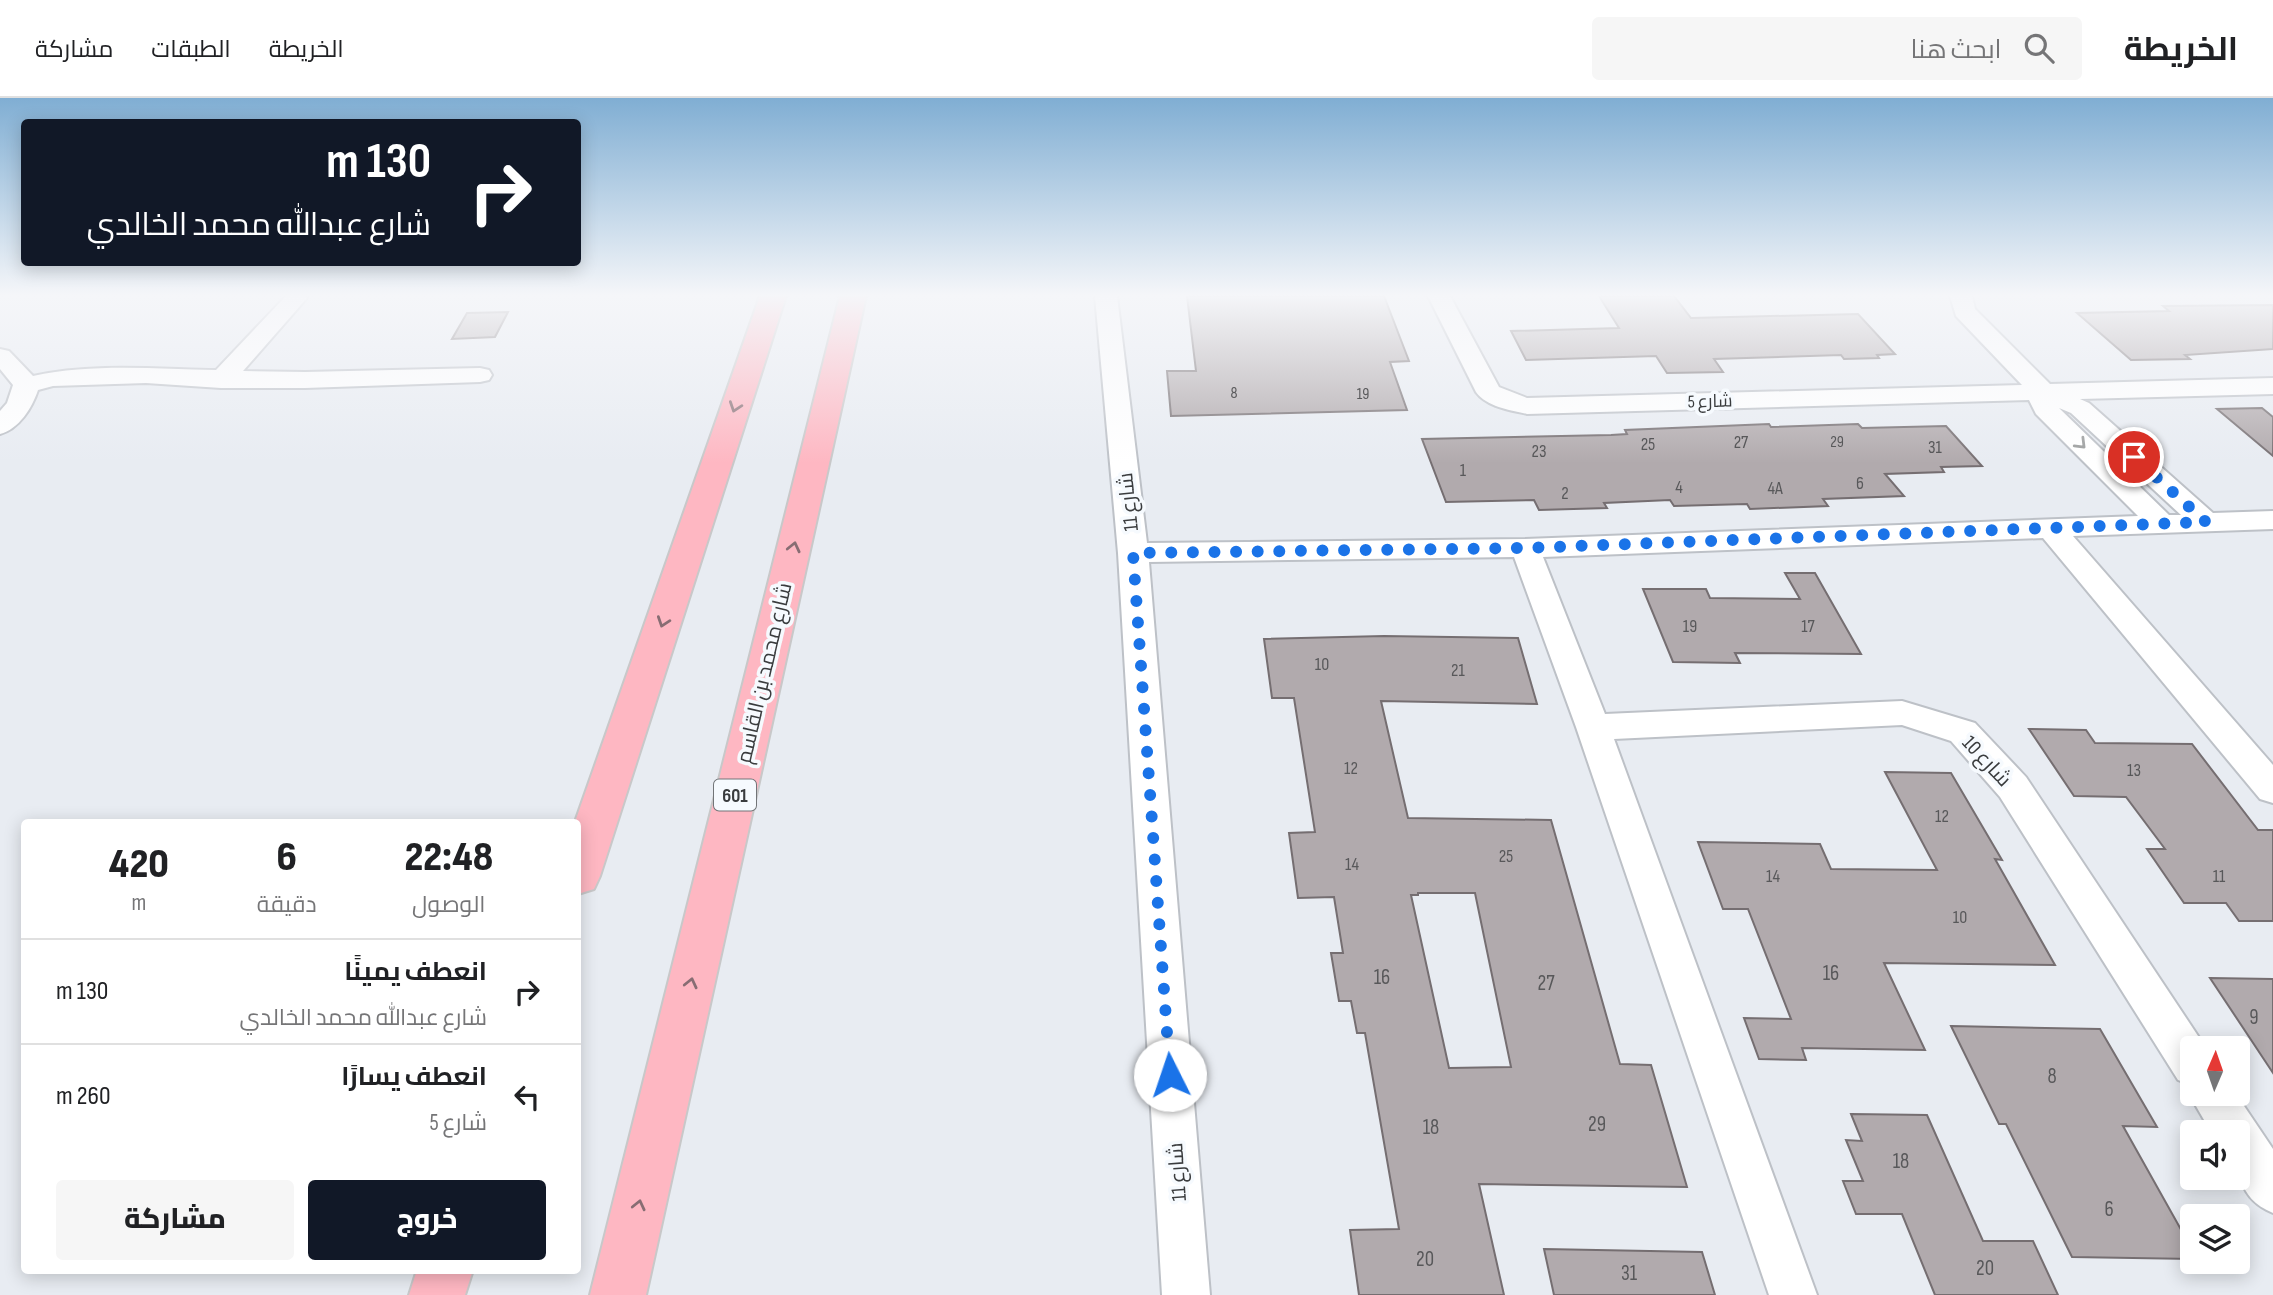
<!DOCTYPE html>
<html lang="ar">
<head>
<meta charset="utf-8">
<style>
	:root { --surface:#fff; --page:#f6f6f6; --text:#202124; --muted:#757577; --line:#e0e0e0; --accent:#111827 }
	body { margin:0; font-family:"Sofia Sans Condensed",Cairo,sans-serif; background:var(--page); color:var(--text); direction:rtl; height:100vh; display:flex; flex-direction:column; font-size:26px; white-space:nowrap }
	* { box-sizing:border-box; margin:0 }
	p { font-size:23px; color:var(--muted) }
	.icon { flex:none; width:38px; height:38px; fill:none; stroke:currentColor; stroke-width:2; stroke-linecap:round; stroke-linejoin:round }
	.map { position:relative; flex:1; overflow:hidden; direction:ltr }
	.drawer { position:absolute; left:21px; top:721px; width:560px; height:455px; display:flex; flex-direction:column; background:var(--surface); border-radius:7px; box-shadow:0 4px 18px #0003; direction:rtl }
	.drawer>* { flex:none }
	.guide { position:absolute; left:21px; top:21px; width:560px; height:147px; border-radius:7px; box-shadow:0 4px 18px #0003; direction:rtl; background:#111827; color:#fff; overflow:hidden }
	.needle { width:46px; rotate:2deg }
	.fabs { position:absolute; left:2180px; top:938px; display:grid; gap:14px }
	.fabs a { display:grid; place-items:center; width:70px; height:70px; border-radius:7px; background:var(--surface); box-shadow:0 4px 18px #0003; font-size:35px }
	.pin { position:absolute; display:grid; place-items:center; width:60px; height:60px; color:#fff; margin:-30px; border:4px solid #fff; border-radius:50%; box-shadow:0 2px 7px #0007 }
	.me { position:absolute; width:77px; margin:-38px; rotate:356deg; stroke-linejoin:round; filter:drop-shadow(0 0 5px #0008) }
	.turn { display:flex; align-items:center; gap:24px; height:147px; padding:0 35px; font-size:32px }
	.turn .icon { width:91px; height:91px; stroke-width:2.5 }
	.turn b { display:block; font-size:49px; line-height:60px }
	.eta { display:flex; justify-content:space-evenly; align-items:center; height:119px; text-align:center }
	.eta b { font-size:42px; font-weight:800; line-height:49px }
	.cta { display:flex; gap:14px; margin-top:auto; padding:14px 35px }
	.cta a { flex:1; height:80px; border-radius:7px; background:var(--accent); color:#fff; font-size:28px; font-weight:800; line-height:80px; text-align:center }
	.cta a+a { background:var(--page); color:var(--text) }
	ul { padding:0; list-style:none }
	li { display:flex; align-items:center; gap:21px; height:105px; padding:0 35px; border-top:2px solid var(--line) }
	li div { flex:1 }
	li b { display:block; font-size:26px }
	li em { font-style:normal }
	header { display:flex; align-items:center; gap:42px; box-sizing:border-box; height:98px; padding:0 35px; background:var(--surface); border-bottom:2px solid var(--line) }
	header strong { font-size:33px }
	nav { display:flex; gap:38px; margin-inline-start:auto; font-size:24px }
	.search { width:490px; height:63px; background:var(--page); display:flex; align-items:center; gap:18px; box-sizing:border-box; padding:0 24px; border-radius:7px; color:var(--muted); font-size:26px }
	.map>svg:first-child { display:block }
</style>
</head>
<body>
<header>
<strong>الخريطة</strong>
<div class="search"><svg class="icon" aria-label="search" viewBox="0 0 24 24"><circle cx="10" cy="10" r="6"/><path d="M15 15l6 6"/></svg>ابحث هنا</div>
<nav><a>الخريطة</a><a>الطبقات</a><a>مشاركة</a></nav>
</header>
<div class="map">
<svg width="2273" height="1197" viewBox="0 0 2273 1197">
	<rect width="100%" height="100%" fill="#e8ecf2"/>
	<g fill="#b1aaad" stroke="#756e71" stroke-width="2" fill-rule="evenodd">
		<path d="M1187 198H1384L1409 263 1390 264 1407 312 1171 318 1167 273H1196Z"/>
		<path d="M1599 198H1674L1691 220 1858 216 1895 256 1877 257 1879 260 1844 261 1841 257 1714 261 1723 274 1667 275 1656 258 1526 262 1511 233 1619 230Z"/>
		<path d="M2273 207V251L2185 257 2190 261 2131 262 2077 215 2169 213 2163 208Z"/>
		<path d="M508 214 495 239 452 241 467 215Z"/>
		<path d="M2262 310 2273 319V358L2217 311Z"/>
		<path d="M1769 326 1771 329 1858 326 1862 330 1946 328 1982 368 1941 369 1944 374 1885 376 1904 398 1823 401 1828 408 1750 411 1747 406 1674 408 1670 402 1604 405 1607 410 1539 412 1534 402 1446 404 1422 341 1611 337 1627 336 1625 332Z"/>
		<path d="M1785 475H1815L1861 556 1735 555 1740 565 1673 564 1643 491H1706L1710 500 1800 501Z"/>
		<path d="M1384 538 1518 540 1537 606 1381 603 1408 720 1551 722 1620 966 1651 967 1687 1089 1479 1086 1504 1197H1359L1350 1132 1399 1131 1365 935H1357L1351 903H1339L1331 855H1343L1334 799 1298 800 1289 735 1315 734 1294 600H1272L1264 541ZM1418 795H1475L1511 969 1449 970 1411 797H1418Z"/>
		<path d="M2029 631 2086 632 2095 645 2192 646 2258 732H2273V823H2239L2226 805H2184L2147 751H2165L2126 699 2074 698Z"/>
		<path d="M1885 674 1951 675 2002 762 1995 761 2055 867 1884 865 1925 952 1802 950 1806 962 1759 961 1744 920 1791 921 1748 811H1723L1698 744 1820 746 1831 771 1937 772Z"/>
		<path d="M2210 880 2273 881V975Z"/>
		<path d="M1951 928 2100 931 2157 1029 2123 1028 2193 1153V1161L2072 1159 2006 1026H1999Z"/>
		<path d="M1851 1016 1927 1017 1983 1143H2033L2058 1197H1935L1902 1116H1856L1843 1083H1863L1846 1042 1862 1043Z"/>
		<path d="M1544 1151 1702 1154 1715 1197H1554Z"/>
	</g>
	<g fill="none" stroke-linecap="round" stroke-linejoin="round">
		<defs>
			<g id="minor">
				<path d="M286 198H306L307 200 243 273 305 274 480 270 489 272 492 277 489 282 480 284 305 290H221L146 285 53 288 38 292C32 310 19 331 0 336V313L7 305 13 287 0 271V251L9 253 33 278C91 265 156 271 216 272Z"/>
				<path d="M1095 198H1117L1147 445 1525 441 2138 418 2036 316 2029 302 1527 316C1510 312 1487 309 1476 294L1428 198H1450L1499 289 1527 300 2022 287 1956 218 1950 198H1972L1975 211 2050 286 2273 280V296L2080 301 2089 305 2213 415 2273 413V431L2073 438 2273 667V705L2260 701 2043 440 1543 459 1605 616 1902 603 1975 625 2026 679 2206 950H2193V988L2178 982 2000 699 1951 643 1902 627 1614 641 1817 1197H1769L1576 629 1514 459 1149 464 1210 1197H1162L1118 455ZM2059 310 2071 315 2181 417H2169Z"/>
				<path d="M2193 988V996H2236L2273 1051V1115C2235 1099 2238 1070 2238 1034H2211L2189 996Z"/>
			</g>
			<g id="major">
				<path d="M760 198H786L600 778 594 791 578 796V724H575Z"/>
				<path d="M840 198H866L646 1197H590Z"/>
				<path d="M417 1172H473L465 1197H409Z"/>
			</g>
		</defs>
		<use href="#minor" stroke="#bdc1c7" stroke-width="4"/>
		<use href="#major" stroke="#c8c8c9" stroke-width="4"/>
		<use href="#minor" fill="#fff" fill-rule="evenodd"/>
		<use href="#major" fill="#feb7c2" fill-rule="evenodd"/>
	</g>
	<defs><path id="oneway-chevron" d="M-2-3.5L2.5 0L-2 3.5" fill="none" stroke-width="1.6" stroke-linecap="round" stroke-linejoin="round" transform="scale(1.75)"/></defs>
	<g stroke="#886d73">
		<use href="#oneway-chevron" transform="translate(735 309) rotate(109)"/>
		<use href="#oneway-chevron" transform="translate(794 449) rotate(-77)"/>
		<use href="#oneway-chevron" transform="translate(663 524) rotate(109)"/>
		<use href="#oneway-chevron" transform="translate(691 885) rotate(-77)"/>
		<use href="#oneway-chevron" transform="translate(639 1107) rotate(-77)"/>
	</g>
	<use stroke="#9c9e9e" href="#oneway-chevron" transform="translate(2081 346) rotate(45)"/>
	<linearGradient id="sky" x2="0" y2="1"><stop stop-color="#80aed3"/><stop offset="0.54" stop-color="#f5f6f9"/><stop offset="1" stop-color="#f5f6f9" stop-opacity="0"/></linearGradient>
	<rect width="2273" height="365" fill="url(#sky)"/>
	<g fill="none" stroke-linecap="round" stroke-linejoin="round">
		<path stroke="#1a73e8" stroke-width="12" stroke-dasharray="0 21.6" d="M1170 977 1133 455 1525 450 2206 424 2134 359"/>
	</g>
	<g text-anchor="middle" stroke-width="7" stroke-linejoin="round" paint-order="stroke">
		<g font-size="16" fill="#58585a">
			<text x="1234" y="300">8</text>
			<text x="1363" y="301">19</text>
			<text x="1837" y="349">29</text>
		</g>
		<g font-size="18" fill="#3a3c3e" stroke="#f6fafe">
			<text transform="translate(1710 303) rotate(-1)" y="6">شارع 5</text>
		</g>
		<g font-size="18" fill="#58585a">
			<text x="1741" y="350">27</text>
			<text x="1648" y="352">25</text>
			<text x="1935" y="355">31</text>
			<text x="1539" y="359">23</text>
			<text x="1463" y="378">1</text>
			<text x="1860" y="391">6</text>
			<text x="1679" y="395">4</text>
			<text x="1775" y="396">4A</text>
			<text x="1565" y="401">2</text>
			<text x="1690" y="534">19</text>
			<text x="1808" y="534">17</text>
			<text x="1322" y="572">10</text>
			<text x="1458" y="578">21</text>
			<text x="1351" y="676">12</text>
			<text x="2134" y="678">13</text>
			<text x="1942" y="724">12</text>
			<text x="1506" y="764">25</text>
			<text x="1352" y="772">14</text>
			<text x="1773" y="784">14</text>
			<text x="2219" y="784">11</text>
			<text x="1960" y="825">10</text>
		</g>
		<rect fill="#f6fafe" stroke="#727578" stroke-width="2" x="714" y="681.5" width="42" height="31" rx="5"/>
		<g font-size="19" font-weight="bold" fill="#3a3c3e">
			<text x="735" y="704">601</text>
		</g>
		<g font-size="21" fill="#3a3c3e" stroke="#f6fafe">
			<text transform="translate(1128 404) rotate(-96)" y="7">شارع 11</text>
			<text transform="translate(764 575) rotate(-77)" y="7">شارع محمد بن القاسم</text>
			<text transform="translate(1987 663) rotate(47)" y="7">شارع 10</text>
			<text transform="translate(1177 1074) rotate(-94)" y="7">شارع 11</text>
		</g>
		<g font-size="21" fill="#58585a">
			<text x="1831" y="882">16</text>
			<text x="1382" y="886">16</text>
			<text x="1546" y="892">27</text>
			<text x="2254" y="926">9</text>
			<text x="2052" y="985">8</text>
			<text x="1597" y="1033">29</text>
			<text x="1431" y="1036">18</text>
			<text x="1901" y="1070">18</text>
			<text x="2109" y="1118">6</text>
			<text x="1425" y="1168">20</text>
			<text x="1985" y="1177">20</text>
			<text x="1629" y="1182">31</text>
		</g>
	</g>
</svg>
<div class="fabs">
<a><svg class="needle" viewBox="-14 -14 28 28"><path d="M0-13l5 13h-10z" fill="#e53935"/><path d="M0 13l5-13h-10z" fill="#757577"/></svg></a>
<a><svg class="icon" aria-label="sound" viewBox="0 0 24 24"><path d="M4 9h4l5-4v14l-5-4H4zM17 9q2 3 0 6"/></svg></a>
<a><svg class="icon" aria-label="layers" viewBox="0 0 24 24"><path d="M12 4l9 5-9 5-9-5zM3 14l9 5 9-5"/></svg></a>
</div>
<div class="pin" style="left:2134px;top:359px;background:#d93025"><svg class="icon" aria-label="arrive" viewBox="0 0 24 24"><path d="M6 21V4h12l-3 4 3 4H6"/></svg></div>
<svg class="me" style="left:1170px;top:977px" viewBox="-20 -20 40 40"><circle r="19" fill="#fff"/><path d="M0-13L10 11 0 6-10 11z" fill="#1a73e8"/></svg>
<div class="guide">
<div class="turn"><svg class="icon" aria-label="right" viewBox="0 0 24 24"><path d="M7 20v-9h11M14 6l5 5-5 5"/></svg><div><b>130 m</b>شارع عبدالله محمد الخالدي</div></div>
</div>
<section class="drawer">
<div class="eta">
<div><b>22:48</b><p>الوصول</p></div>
<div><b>6</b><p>دقيقة</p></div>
<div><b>420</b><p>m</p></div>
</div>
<ul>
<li><svg class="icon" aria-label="right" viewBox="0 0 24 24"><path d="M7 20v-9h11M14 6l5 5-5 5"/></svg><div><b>انعطف يمينًا</b><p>شارع عبدالله محمد الخالدي</p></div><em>130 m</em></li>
<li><svg class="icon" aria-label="left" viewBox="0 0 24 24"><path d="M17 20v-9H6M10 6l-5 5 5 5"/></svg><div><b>انعطف يسارًا</b><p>شارع 5</p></div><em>260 m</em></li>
</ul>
<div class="cta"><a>خروج</a><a>مشاركة</a></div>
</section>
</div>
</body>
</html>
